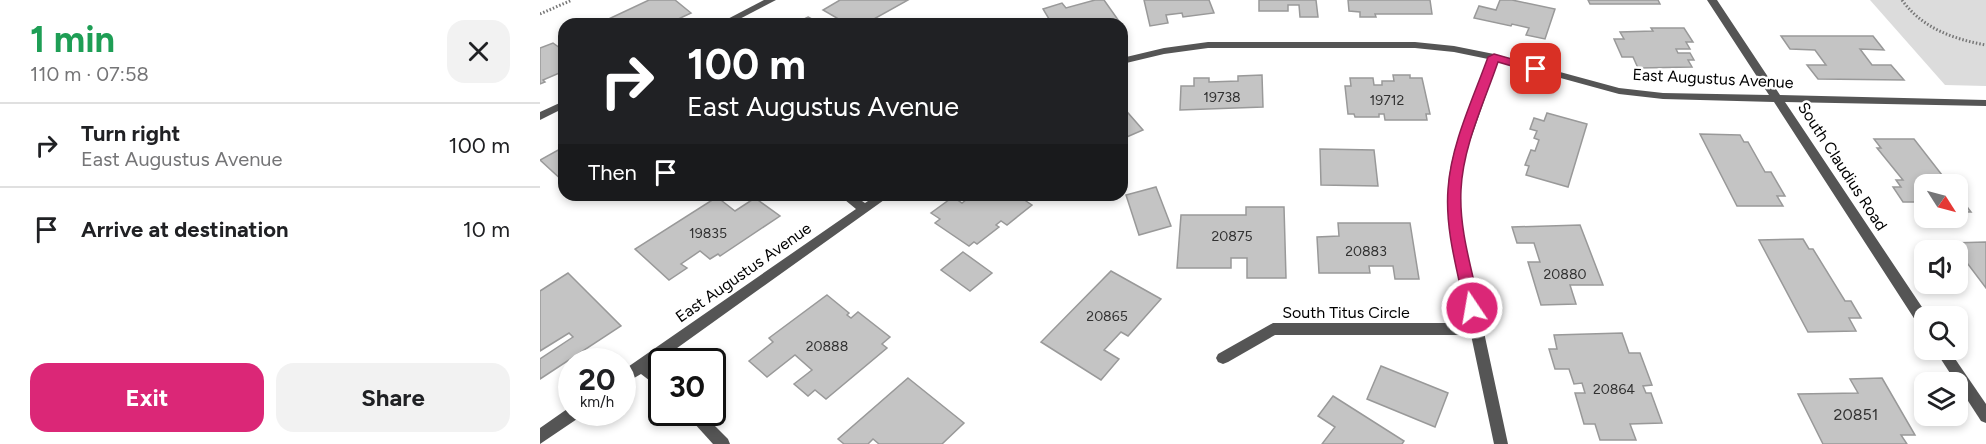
<!DOCTYPE html>
<html lang="en">
<head>
<meta charset="utf-8">
<style>
	:root { --surface:#fff; --page:#f2f2f2; --text:#202124; --muted:#757577; --line:#e0e0e0; --accent:#db2777 }
	body { margin:0; font-family:Figtree,sans-serif; background:var(--page); color:var(--text); height:100vh; display:flex; flex-direction:column; font-size:22px; white-space:nowrap }
	* { box-sizing:border-box; margin:0 }
	p { font-size:20px; color:var(--muted) }
	.icon { flex:none; width:33px; height:33px; fill:none; stroke:currentColor; stroke-width:2; stroke-linecap:round; stroke-linejoin:round }
	.map { position:relative; flex:1; overflow:hidden }
	.details { display:flex; flex-direction:column; background:var(--surface); width:540px }
	.details>* { flex:none }
	.top-card { position:absolute; left:18px; top:18px; width:570px; height:183px; border-radius:18px; box-shadow:0 3px 9px #0003; background:#202124; color:#fff; overflow:hidden }
	.needle { width:39px; rotate:126deg }
	.tools { position:absolute; left:1374px; top:174px; display:grid; gap:12px }
	.tools a { display:grid; place-items:center; width:54px; height:54px; border-radius:12px; background:var(--surface); box-shadow:0 3px 9px #0003; font-size:30px }
	.speed { position:absolute; left:18px; top:348px; display:flex; gap:12px; font-size:30px; font-weight:700; text-align:center }
	.speed>* { display:grid; place-content:center; width:78px; height:78px; border-radius:50%; background:var(--surface); box-shadow:0 3px 9px #0003; line-height:1 }
	.speed small { font-size:15px; font-weight:400 }
	.speed .limit { border:3px solid #111; border-radius:9px; background:#fff; color:#111 }
	.pin { position:absolute; display:grid; place-items:center; width:51px; height:51px; color:#fff; margin:-26px; border-radius:12px; box-shadow:0 3px 9px #0006 }
	.me { position:absolute; width:66px; margin:-33px; rotate:348deg; stroke-linejoin:round; filter:drop-shadow(0 0 4px #0008) }
	.turn { display:flex; align-items:center; gap:21px; height:126px; padding:0 30px; font-size:27px }
	.turn .icon { width:78px; height:78px; stroke-width:2.5 }
	.turn b { display:block; font-size:42px; line-height:51px }
	.then { display:flex; align-items:center; height:57px; padding:0 30px; background:#0003; gap:12px; font-size:22px }
	.round { display:grid; place-items:center; flex:none; width:63px; height:63px; border-radius:18px; background:var(--page) }
	.overview { display:flex; align-items:center; justify-content:space-between; height:102px; padding:0 30px }
	h1 { font-size:36px; font-weight:700; line-height:45px; color:#1e9e55 }
	.action { display:flex; gap:12px; margin-top:auto; padding:12px 30px }
	.action a { flex:1; height:69px; border-radius:18px; background:var(--accent); color:#fff; font-size:24px; font-weight:700; line-height:69px; text-align:center }
	.action a+a { background:var(--page); color:var(--text) }
	ul { padding:0; list-style:none }
	li { display:flex; align-items:center; gap:18px; height:84px; padding:0 30px; border-top:2px solid var(--line) }
	li div { flex:1 }
	li b { display:block; font-size:22px }
	li em { font-style:normal }
	main { display:flex; flex:1; min-height:0 }
	.map>svg:first-child { display:block }
</style>
</head>
<body>
<main>
<section class="details">
<div class="overview"><div><h1>1 min</h1><p>110 m · 07:58</p></div><a class="round"><svg class="icon" aria-label="close" viewBox="0 0 24 24"><path d="M6 6l12 12M18 6L6 18"/></svg></a></div>
<ul>
<li><svg class="icon" aria-label="right" viewBox="0 0 24 24"><path d="M7 20v-9h11M14 6l5 5-5 5"/></svg><div><b>Turn right</b><p>East Augustus Avenue</p></div><em>100 m</em></li>
<li><svg class="icon" aria-label="arrive" viewBox="0 0 24 24"><path d="M6 21V4h12l-3 4 3 4H6"/></svg><div><b>Arrive at destination</b></div><em>10 m</em></li>
</ul>
<div class="action"><a>Exit</a><a>Share</a></div>
</section>
<div class="map">
<svg width="1446" height="444" viewBox="0 0 1446 444">
	<rect width="100%" height="100%" fill="#fff"/>
	<path fill="#dcdcdc" d="M1330 0H1446V86L1405 85Z"/>
	<g fill="#c4c4c4" stroke="#999" stroke-width="1.5">
		<path d="M109 0H135L151 13 130 23 125 20 117 24 110 22 106 24H58Z"/>
		<path d="M300 0H368L325 24H307L283 10Z"/>
		<path d="M555 0H564L581 24H512L503 9 522 3 526 8Z"/>
		<path d="M604 0H669L674 13 643 17 642 13 626 15 628 23 610 26Z"/>
		<path d="M719 0H776L778 17H760L759 5H748V11H719Z"/>
		<path d="M808 0H890L892 14H835L836 17H820V12L809 11Z"/>
		<path d="M960 0H972L1015 9 1005 39 986 35 989 28 972 24 971 26 934 18 939 6 956 10Z"/>
		<path d="M1048 0H1118L1120 4H1050Z"/>
		<path d="M268 17 281 24H254Z"/>
		<path d="M1111 28H1144L1153 42H1146L1150 49H1136L1138 53H1150L1154 60H1148L1152 67 1098 68 1093 57H1082L1074 39H1084L1080 32 1113 31Z"/>
		<path d="M1241 36H1333L1344 50 1320 49 1332 65H1351L1364 80 1278 79 1267 65H1286L1275 50 1250 49Z"/>
		<path d="M13 43 24 51V71L3 80 5 82 0 84V48Z"/>
		<path d="M722 75 723 107 640 110 641 86H654V78H669V82L698 81V76Z"/>
		<path d="M853 75H870V78H882L890 114H886L887 120H845L844 114H839V117H815L814 114H808L805 86H811L810 78H833L834 85H842V81H854Z"/>
		<path d="M582 106 603 130 582 139Z"/>
		<path d="M1007 113 1047 124 1028 187 986 175 989 166 985 165 991 150 995 151 999 140 994 138 997 131 990 129 994 118 1004 121Z"/>
		<path d="M1160 134 1200 135 1204 142H1208L1225 172H1231L1245 196H1237L1243 206H1197Z"/>
		<path d="M1334 139H1374L1409 184H1384V208L1379 202H1363L1353 187H1361L1356 180H1363L1337 148H1341Z"/>
		<path d="M20 149H24V182L0 160Z"/>
		<path d="M780 149 834 150 838 186 781 185Z"/>
		<path d="M616 187 631 226 599 235 586 195Z"/>
		<path d="M429 195H493L486 201 492 205 467 225 461 221 456 225 459 227 437 244 434 242 429 246 395 223 400 219 391 213 413 197 422 203 431 196Z"/>
		<path d="M1418 195 1431 212H1418Z"/>
		<path d="M177 197 195 211 215 198 240 216 180 256 178 254 170 259 160 251 141 264 147 268 129 280 95 249Z"/>
		<path d="M706 207H744L746 278H707V258H691V268H637L641 215H706Z"/>
		<path d="M798 223H870L879 279H855L853 266H829L830 273H779L777 237 799 236Z"/>
		<path d="M1040 225 1063 285H1030L1036 304 1001 305 988 262H1000L994 243H977L972 227Z"/>
		<path d="M1263 239 1269 249H1273L1305 301H1311L1321 318H1309L1316 331 1268 332 1219 240Z"/>
		<path d="M1446 242V288L1412 243Z"/>
		<path d="M423 252 452 273 430 291 401 270Z"/>
		<path d="M571 271 621 299 588 336 581 332 564 350 579 359 561 380 501 342Z"/>
		<path d="M28 273 81 326 0 379V359L33 337 29 333 0 351V291Z"/>
		<path d="M287 295 309 313 307 315 311 318 318 312 350 337 342 344 347 348 286 399 275 390 268 396 254 384 272 370 255 355 227 377 209 361 233 342 229 338Z"/>
		<path d="M1082 333 1089 353H1100L1112 385 1103 386 1106 393H1111L1122 423 1090 424 1096 440H1060L1055 424H1044L1035 393H1045L1042 383 1034 384 1029 369H1015L1009 349H1017L1014 335Z"/>
		<path d="M841 366 908 393 895 427 827 399Z"/>
		<path d="M368 378 424 423 402 444H339L333 439 328 444H304L298 439Z"/>
		<path d="M1342 378 1375 435H1361L1367 444H1283L1258 394 1318 393 1310 379Z"/>
		<path d="M793 396 864 441 862 444H782L795 427 778 416Z"/>
	</g>
	<g fill="none" stroke-linecap="round" stroke-linejoin="round">
		<g stroke="#777" stroke-width="3" stroke-dasharray="1.5 2" stroke-linecap="butt">
			<path d="M1362 0C1382 28 1413 39 1446 45"/>
			<path d="M0 14 32 0"/>
		</g>
		<g fill="#555" fill-rule="evenodd">
			<path d="M224 0H236L190 24H178Z"/>
			<path d="M1167 0H1177L1240 95 1446 100V106L1245 102 1388 316H1384V327L1379 326 1234 102 1123 99 1079 94 958 61 926 153 920 189 921 225 968 444H954L931 335H735L688 362 683 364 678 362 676 358 678 354 733 323H929C920 280 907 236 908 191 909 148 934 99 948 59L914 52 875 48H668L624 54 582 64V58L624 48 668 42H875L914 46 954 54 1079 88 1123 93 1229 95Z"/>
			<path d="M24 101V108L0 120V112Z"/>
			<path d="M299 195H313L325 203 337 195H351L112 366 122 375V390L101 374 82 385V371L316 209Z"/>
			<path d="M1395 350H1409L1446 404V423L1441 421Z"/>
			<path d="M30 407H32V412H42L40 417 0 444V428Z"/>
			<path d="M144 412H161L188 439 190 444H173Z"/>
		</g>
	</g>
	<path fill="#db2777" stroke="#8e194d" stroke-width="1.5" d="M954 54 1000 67 1002 69 996 73 958 62C944 103 923 146 921 190 919 230 932 269 940 308L938 312 932 314 927 312 925 308C917 269 905 229 908 189 911 144 933 99 948 57Z"/>
	<g text-anchor="middle" stroke-width="5" stroke-linejoin="round" paint-order="stroke">
		<g font-size="14" fill="#313131">
			<text x="682" y="102">19738</text>
			<text x="847" y="105">19712</text>
			<text x="168" y="238">19835</text>
			<text x="692" y="241">20875</text>
			<text x="826" y="256">20883</text>
			<text x="1025" y="279">20880</text>
			<text x="567" y="321">20865</text>
			<text x="287" y="351">20888</text>
			<text x="1074" y="394">20864</text>
		</g>
		<g font-size="16" fill="#000" stroke="#fff">
			<text transform="translate(1173 78) rotate(3)" y="6">East Augustus Avenue</text>
			<text transform="translate(1303 166) rotate(57)" y="6">South Claudius Road</text>
			<text transform="translate(203 272) rotate(-35)" y="6">East Augustus Avenue</text>
			<text x="806" y="318">South Titus Circle</text>
		</g>
		<g font-size="16" fill="#313131">
			<text x="1316" y="420">20851</text>
		</g>
	</g>
</svg>
<div class="tools">
<a><svg class="needle" viewBox="-14 -14 28 28"><path d="M0-13l5 13h-10z" fill="#e53935"/><path d="M0 13l5-13h-10z" fill="#757577"/></svg></a>
<a><svg class="icon" aria-label="sound" viewBox="0 0 24 24"><path d="M4 9h4l5-4v14l-5-4H4zM17 9q2 3 0 6"/></svg></a>
<a><svg class="icon" aria-label="search" viewBox="0 0 24 24"><circle cx="10" cy="10" r="6"/><path d="M15 15l6 6"/></svg></a>
<a><svg class="icon" aria-label="layers" viewBox="0 0 24 24"><path d="M12 4l9 5-9 5-9-5zM3 14l9 5 9-5"/></svg></a>
</div>
<div class="speed"><div>20<small>km/h</small></div><div class="limit">30</div></div>
<div class="pin" style="left:996px;top:69px;background:#d93025"><svg class="icon" aria-label="arrive" viewBox="0 0 24 24"><path d="M6 21V4h12l-3 4 3 4H6"/></svg></div>
<svg class="me" style="left:932px;top:308px" viewBox="-20 -20 40 40"><circle r="17" fill="#db2777" stroke="#fff" stroke-width="3"/><path d="M0-11L8 9 0 5-8 9z" fill="#fff"/></svg>
<div class="top-card">
<div class="turn"><svg class="icon" aria-label="right" viewBox="0 0 24 24"><path d="M7 20v-9h11M14 6l5 5-5 5"/></svg><div><b>100 m</b>East Augustus Avenue</div></div>
<div class="then">Then<svg class="icon" aria-label="arrive" viewBox="0 0 24 24"><path d="M6 21V4h12l-3 4 3 4H6"/></svg></div>
</div>
</div>
</main>
</body>
</html>
